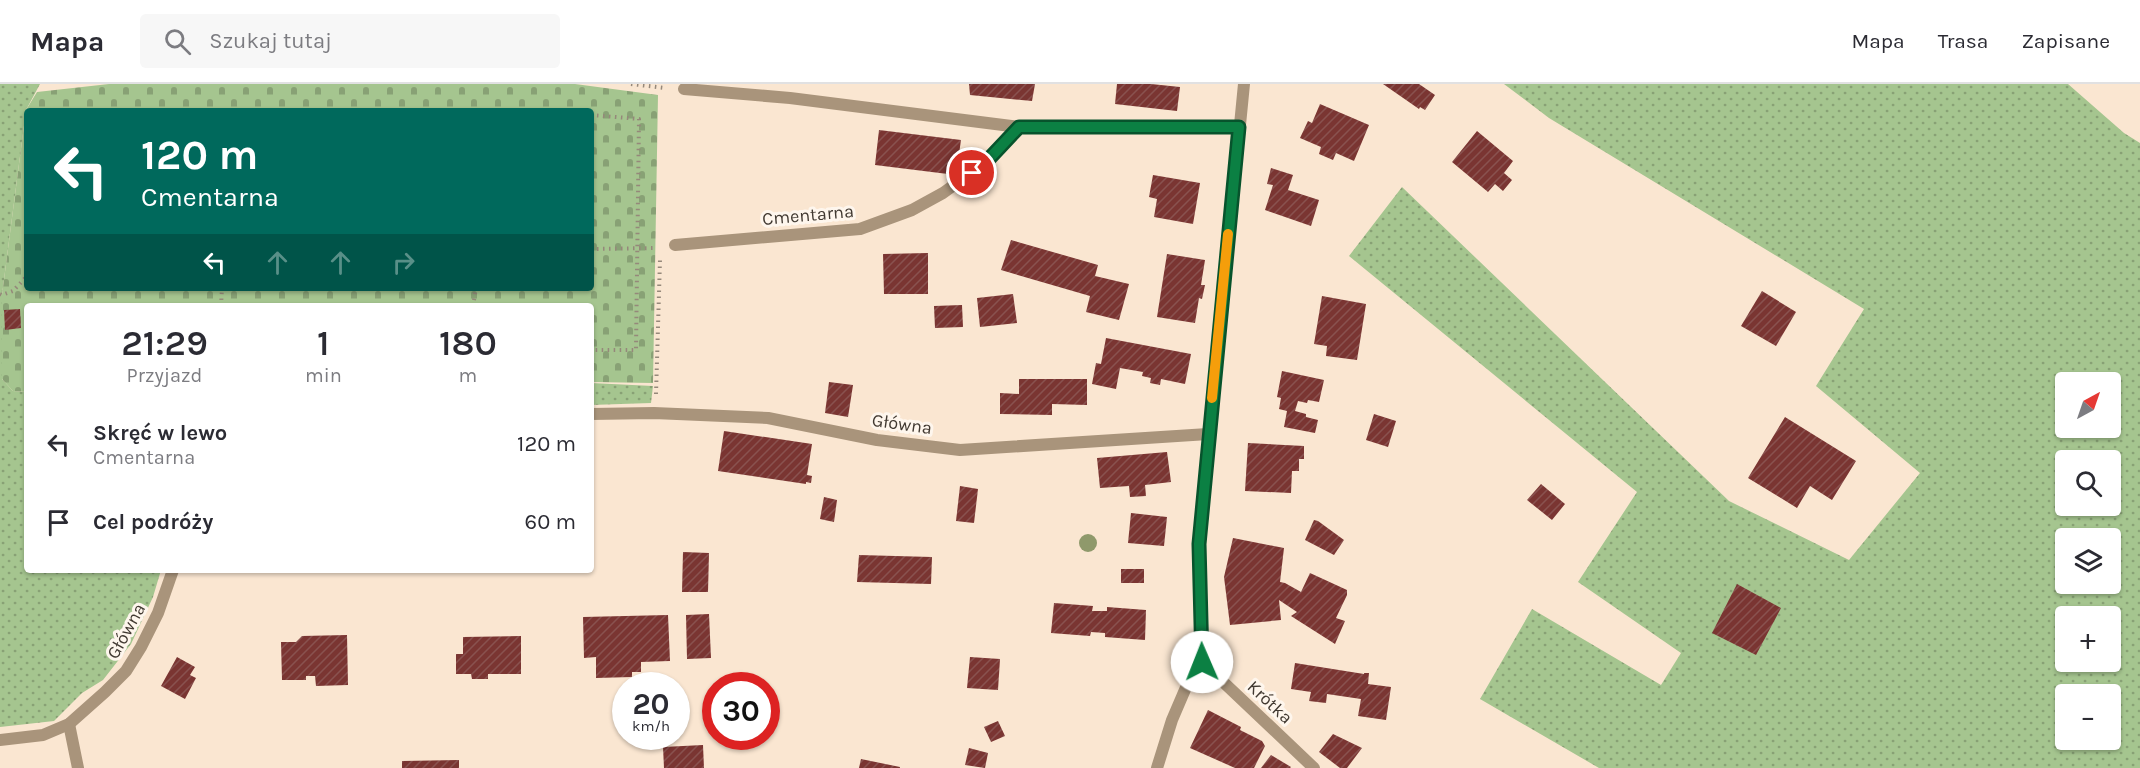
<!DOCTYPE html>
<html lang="pl">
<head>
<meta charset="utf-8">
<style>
	:root { --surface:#fff; --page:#f7f7f7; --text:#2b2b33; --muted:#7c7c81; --line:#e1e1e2 }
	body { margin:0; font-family:Karla,sans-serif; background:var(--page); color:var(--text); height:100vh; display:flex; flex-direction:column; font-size:22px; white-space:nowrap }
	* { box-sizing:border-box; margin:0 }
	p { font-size:20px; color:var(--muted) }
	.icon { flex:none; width:33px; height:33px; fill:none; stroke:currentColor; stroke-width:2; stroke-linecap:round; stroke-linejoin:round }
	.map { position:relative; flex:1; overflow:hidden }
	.details { position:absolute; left:24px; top:219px; width:570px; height:270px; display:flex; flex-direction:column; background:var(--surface); border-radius:6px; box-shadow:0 2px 4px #0004 }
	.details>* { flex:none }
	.hud { position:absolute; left:24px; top:24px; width:570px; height:183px; border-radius:6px; box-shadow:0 2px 4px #0004; background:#00695c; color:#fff; overflow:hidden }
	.needle { width:39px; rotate:40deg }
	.buttons { position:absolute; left:2055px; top:288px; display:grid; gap:12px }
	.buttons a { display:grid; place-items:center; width:66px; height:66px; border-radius:6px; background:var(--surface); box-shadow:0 2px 4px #0004; font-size:30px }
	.speed { position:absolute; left:612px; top:588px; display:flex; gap:12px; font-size:30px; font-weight:700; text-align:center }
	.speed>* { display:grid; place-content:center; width:78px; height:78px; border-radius:50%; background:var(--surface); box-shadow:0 2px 4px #0004; line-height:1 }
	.speed small { font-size:15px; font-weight:400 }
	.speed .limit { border:9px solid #d22; background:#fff; color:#111 }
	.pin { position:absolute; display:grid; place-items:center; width:51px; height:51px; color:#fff; margin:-26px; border:3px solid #fff; border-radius:50%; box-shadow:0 2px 6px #0007 }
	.me { position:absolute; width:66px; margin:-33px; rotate:359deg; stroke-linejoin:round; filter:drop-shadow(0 0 4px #0008) }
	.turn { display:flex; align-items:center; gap:21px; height:126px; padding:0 18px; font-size:27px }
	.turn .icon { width:78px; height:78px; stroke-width:2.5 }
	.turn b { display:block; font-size:42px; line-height:51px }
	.lanes { display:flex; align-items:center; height:57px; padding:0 18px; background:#0003; justify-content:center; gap:30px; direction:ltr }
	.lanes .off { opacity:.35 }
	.eta { display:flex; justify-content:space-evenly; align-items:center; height:102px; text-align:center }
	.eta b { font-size:36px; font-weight:600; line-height:42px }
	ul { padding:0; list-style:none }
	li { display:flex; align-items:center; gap:18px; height:78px; padding:0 18px }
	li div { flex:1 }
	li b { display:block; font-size:22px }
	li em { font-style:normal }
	header { display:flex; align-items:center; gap:36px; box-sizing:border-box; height:84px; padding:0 30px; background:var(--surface); border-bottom:2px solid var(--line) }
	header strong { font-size:28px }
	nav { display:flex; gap:33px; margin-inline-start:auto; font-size:21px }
	.search { width:420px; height:54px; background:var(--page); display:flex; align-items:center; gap:15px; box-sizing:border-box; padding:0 21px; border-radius:6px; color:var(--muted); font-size:22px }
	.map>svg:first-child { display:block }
</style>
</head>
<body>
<header>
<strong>Mapa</strong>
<div class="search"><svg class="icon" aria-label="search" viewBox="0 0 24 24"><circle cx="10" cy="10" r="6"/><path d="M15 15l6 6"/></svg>Szukaj tutaj</div>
<nav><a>Mapa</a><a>Trasa</a><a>Zapisane</a></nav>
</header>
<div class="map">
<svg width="2140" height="684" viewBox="0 0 2140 684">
	<defs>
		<pattern id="grass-dots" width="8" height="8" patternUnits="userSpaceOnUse" patternTransform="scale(1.5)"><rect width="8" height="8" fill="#a5c58f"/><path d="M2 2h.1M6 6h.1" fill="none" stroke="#88a175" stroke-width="1.8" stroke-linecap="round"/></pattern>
		<pattern id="cemetery-stones" width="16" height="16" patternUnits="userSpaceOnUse" patternTransform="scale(1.5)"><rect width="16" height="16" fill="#a5c58f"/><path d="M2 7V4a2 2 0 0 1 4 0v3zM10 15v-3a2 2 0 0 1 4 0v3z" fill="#88a175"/></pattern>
		<pattern id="building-hatch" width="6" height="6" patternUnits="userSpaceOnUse" patternTransform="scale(1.5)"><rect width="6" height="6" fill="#7a3532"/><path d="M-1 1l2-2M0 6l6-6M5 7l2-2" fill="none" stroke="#89524f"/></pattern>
	</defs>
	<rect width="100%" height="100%" fill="#fae6d1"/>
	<g fill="url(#grass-dots)" fill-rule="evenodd">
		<path d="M0 0H40L26 26 2 211V295L13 307 27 308V486H161L153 513 131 560 103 596 82 609 54 637 0 643Z"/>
		<path d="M1504 0H2068L2124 49 2140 59V684H1599L1480 615 1532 525 1661 601 1681 569 1578 498 1637 408 1349 172 1402 103 1729 417 1849 476 1920 389 1816 302 1864 225 1549 34ZM2066 298H2110V344H2066ZM2066 376H2110V422H2066ZM2066 454H2110V500H2066ZM2066 532H2110V578H2066ZM2066 610H2110V656H2066Z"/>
		<path d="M591 299 653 302 651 319 591 321Z"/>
	</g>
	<path fill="url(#cemetery-stones)" fill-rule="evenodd" d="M109 0H575L658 11 653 299 591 298V222H27V308L13 307 2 295V211L26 26 37 8ZM27 27H591V204H27Z"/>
	<g fill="url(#building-hatch)">
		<path d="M969 0H1035L1032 17 970 11Z"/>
		<path d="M1117 0H1151L1180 3 1177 27 1115 20Z"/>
		<path d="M1383 0H1419L1435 11 1425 26 1420 23 1419 25Z"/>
		<path d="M1320 20 1369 41 1354 77 1336 69 1333 76 1319 70 1321 63 1300 54 1308 37 1312 39Z"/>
		<path d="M879 46 961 56 956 91 875 81Z"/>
		<path d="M1477 47 1513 77 1504 89 1512 96 1503 107 1495 100 1488 108 1452 78Z"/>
		<path d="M1271 84 1293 91 1288 106 1319 116 1311 142 1265 126 1273 101 1267 100Z"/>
		<path d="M1153 91 1200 99 1193 140 1154 133 1157 115 1149 113Z"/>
		<path d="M1011 156 1098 181 1095 192 1129 200 1119 236 1086 228 1090 212 1001 186Z"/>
		<path d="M928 169V210H884L883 170Z"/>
		<path d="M1167 170 1205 176 1201 201H1205L1202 215 1199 214 1195 239 1157 233Z"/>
		<path d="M1762 207 1796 228 1776 262 1741 242Z"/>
		<path d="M1013 210 1017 239 980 243 977 214Z"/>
		<path d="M1322 212 1366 220 1357 276 1326 272 1327 262 1314 260Z"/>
		<path d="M962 221 963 243 935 244 934 222Z"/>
		<path d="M20 225 21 244 5 246 4 226Z"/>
		<path d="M1106 254 1191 270 1185 300 1161 295 1160 301 1150 299 1151 294 1142 292 1143 288 1120 284 1116 305 1092 300 1096 279 1101 280Z"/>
		<path d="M1282 287 1324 296 1319 318 1308 316 1307 319 1298 317 1295 327 1306 330V333L1318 336 1315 349 1284 343 1287 327 1279 325 1281 314 1277 313Z"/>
		<path d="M1019 295H1087V321L1052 320V331L1000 330V309L1019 310Z"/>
		<path d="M829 298 853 301 848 333 825 329Z"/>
		<path d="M1374 330 1396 337 1388 363 1366 356Z"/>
		<path d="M1785 333 1856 377 1832 416 1810 402 1797 424 1748 394Z"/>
		<path d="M724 347 812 360 807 391 812 392 811 399 806 398V400L718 387Z"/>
		<path d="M1248 359 1304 362V375H1299V387H1292L1291 409 1245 407Z"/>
		<path d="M1167 368 1171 398 1145 401 1146 412 1130 413 1129 402 1100 404 1097 374Z"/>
		<path d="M1541 400 1565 420 1552 436 1527 416Z"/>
		<path d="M960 402 978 405 974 439 956 437Z"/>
		<path d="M824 413 837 416 834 438 820 435Z"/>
		<path d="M1131 429 1167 433 1164 462 1128 459Z"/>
		<path d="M1314 436 1318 437 1344 456 1334 471 1305 456Z"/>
		<path d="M1233 454 1284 464 1280 498 1285 499 1301 508 1310 489 1347 506V511L1336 534 1345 537 1335 560 1291 532 1297 528 1279 516 1281 536 1230 541 1224 493Z"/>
		<path d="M683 468 709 469 708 508H682Z"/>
		<path d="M859 471 932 473 931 500 857 498Z"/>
		<rect x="1121" y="485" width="23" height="14"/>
		<path d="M1737 500 1781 524 1756 571 1712 549Z"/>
		<path d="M1054 519 1093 522 1092 527H1107V523L1146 526 1145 556 1105 553V549L1091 548 1090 552 1051 549Z"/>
		<path d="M709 530 711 574 687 575 686 531Z"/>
		<path d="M668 531 670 577 641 578V588H632V593L596 594V573L584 574 583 533Z"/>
		<path d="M347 551 348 601 316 602 315 592H306V596H282L281 558H296L302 552Z"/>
		<path d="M521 552V590H488V595H472L471 590H456V570H463V553Z"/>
		<path d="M177 573 195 583 190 591 196 594 185 615 161 602Z"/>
		<path d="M970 573 1000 575 998 606 967 604Z"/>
		<path d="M1295 579 1364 590V589H1369L1368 600 1391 603 1386 636 1358 632 1361 615 1327 610 1326 619 1309 617 1311 608 1291 605Z"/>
		<path d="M1208 626 1241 643 1240 646 1262 657 1265 662 1254 684H1235L1190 664Z"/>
		<path d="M998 637 1005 652 991 658 984 643Z"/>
		<path d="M1333 650 1362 664 1347 684H1340L1319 668Z"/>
		<path d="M703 661 704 684H664L663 663Z"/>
		<path d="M969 664 988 669 985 684 965 681Z"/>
		<path d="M1271 671 1291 683 1290 684H1261Z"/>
		<path d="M861 675 900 683V684H859Z"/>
		<path d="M459 676V684H402V677Z"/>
	</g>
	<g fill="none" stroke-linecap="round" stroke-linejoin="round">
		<g stroke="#95887a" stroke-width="4" stroke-dasharray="1.5 4.5" stroke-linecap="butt">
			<path d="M631 0 665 4"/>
			<path d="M591 31 639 35 636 266H591"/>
			<path d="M591 165 656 164"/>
			<path d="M0 210 2 211 13 207 27 192"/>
			<path d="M221 222 222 204"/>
			<path d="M473 222 476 204"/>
			<path d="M656 310 660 176"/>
		</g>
		<path stroke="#a9947b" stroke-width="12" d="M675 161 860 145 912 126 943 109 986 78 1019 43"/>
		<g stroke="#a9947b" stroke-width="12">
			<path d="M684 5 790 14 1019 43H1239"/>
			<path d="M591 330 654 329 768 334 877 356 960 366 1208 350"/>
			<path d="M1202 578 1314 684"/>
			<path d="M69 640 78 684"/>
			<path d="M0 656 43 651 69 640 105 608 126 587 141 563 158 529 173 486"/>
			<path d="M1157 684 1172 636 1187 601 1202 578 1199 460 1244 0"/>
		</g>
	</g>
	<circle fill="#8f996b" cx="1088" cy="459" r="9"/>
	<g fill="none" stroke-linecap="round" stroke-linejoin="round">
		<defs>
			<path id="route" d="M972 89 986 78 1019 43H1239L1199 460 1202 578"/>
		</defs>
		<use href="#route" stroke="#07532c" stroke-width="15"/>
		<use href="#route" stroke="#0b8043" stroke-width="10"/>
		<path stroke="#f59e0b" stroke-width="10" d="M1212 314 1228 150"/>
	</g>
	<g text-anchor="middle" stroke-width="6" stroke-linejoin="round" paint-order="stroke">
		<g font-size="18" fill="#413931" stroke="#fef6ed">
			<text transform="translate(808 131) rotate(-5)" y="6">Cmentarna</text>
			<text transform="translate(902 340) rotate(8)" y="6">Główna</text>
			<text transform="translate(126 547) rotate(-61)" y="6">Główna</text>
			<text transform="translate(1270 618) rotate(43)" y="6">Krótka</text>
		</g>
	</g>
</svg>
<div class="buttons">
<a><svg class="needle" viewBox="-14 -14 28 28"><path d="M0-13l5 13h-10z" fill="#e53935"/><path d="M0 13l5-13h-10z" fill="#7c7c81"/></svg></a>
<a><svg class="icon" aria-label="search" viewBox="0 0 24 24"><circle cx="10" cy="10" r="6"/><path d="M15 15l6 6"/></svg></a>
<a><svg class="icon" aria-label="layers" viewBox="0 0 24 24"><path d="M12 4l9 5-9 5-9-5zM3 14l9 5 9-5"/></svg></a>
<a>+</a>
<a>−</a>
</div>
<div class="speed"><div>20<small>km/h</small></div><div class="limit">30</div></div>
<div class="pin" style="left:972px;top:89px;background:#d93025"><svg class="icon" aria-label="arrive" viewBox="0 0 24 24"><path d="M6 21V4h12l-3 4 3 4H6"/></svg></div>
<svg class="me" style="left:1202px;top:578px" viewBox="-20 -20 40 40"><circle r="19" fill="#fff"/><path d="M0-13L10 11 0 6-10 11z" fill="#0b8043"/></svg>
<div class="hud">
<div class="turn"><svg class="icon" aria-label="left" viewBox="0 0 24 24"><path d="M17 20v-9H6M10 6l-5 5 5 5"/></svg><div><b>120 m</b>Cmentarna</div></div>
<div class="lanes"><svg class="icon" aria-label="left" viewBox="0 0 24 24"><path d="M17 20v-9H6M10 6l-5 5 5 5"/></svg><svg class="icon off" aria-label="ahead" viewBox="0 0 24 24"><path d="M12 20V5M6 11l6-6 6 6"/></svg><svg class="icon off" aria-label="ahead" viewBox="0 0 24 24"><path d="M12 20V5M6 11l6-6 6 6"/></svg><svg class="icon off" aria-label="right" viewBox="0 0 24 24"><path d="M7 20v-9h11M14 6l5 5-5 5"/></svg></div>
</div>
<section class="details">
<div class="eta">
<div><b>21:29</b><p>Przyjazd</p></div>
<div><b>1</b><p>min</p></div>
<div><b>180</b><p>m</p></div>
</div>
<ul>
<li><svg class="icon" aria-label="left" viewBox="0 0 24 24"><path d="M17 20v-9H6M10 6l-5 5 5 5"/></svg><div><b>Skręć w lewo</b><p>Cmentarna</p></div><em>120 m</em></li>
<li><svg class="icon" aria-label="arrive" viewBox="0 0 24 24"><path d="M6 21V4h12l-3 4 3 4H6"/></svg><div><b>Cel podróży</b></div><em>60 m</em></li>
</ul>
</section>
</div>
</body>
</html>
